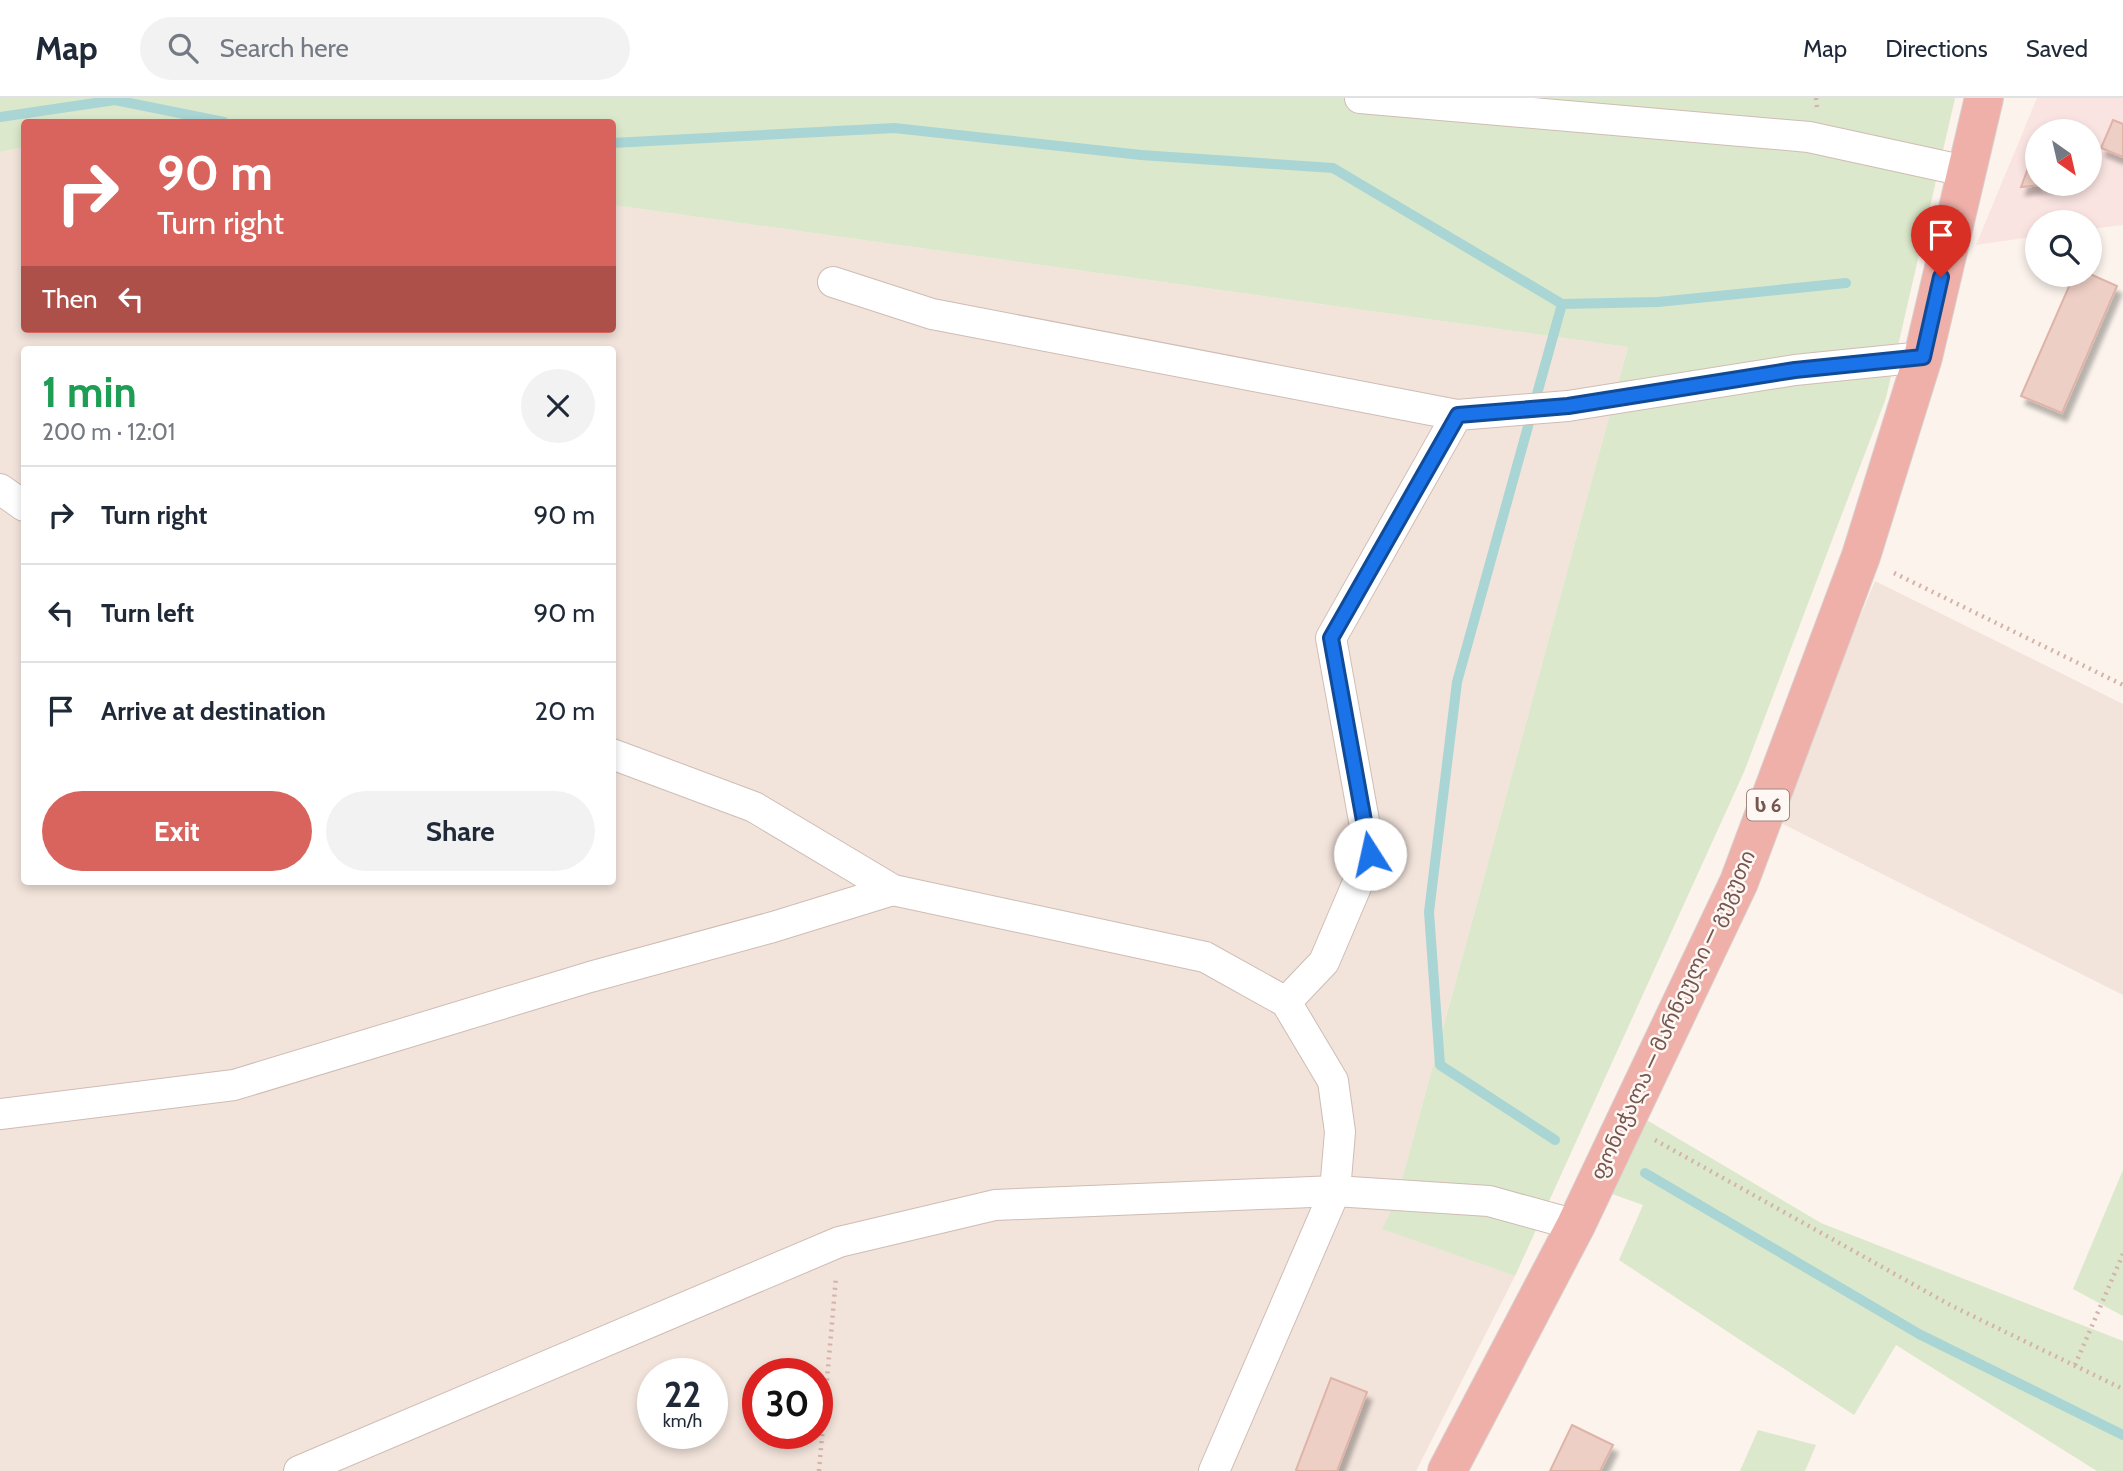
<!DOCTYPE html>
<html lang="en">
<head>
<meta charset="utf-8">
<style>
	:root { --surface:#fff; --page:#f2f2f3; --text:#1f2937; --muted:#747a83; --line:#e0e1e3; --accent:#d9645d }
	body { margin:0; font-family:Cabin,"Noto Sans Georgian",sans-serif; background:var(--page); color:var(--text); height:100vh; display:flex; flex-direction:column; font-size:26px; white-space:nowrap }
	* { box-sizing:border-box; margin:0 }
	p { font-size:23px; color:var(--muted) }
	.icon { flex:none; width:38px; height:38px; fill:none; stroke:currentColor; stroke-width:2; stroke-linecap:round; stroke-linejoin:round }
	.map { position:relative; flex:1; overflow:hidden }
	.details { position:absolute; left:21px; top:248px; width:595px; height:539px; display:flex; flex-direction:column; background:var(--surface); border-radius:7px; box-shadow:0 4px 10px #0003 }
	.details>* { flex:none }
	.hud { position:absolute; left:21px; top:21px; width:595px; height:214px; border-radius:7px; box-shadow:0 4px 10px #0003; background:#d9645d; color:#fff; overflow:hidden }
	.needle { width:46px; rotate:146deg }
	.controls { position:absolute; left:2025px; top:21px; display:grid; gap:14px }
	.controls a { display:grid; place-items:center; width:77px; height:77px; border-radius:50%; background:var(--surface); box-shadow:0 4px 10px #0003; font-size:35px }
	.speed { position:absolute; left:637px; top:1260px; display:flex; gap:14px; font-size:35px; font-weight:700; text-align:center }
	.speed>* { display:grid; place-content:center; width:91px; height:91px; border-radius:50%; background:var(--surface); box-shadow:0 4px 10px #0003; line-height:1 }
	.speed small { font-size:18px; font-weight:400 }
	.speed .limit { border:10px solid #d22; background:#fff; color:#111 }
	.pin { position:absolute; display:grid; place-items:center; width:60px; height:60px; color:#fff; margin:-72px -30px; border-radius:50% 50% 50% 0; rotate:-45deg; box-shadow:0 0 7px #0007 }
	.pin .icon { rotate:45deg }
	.me { position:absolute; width:77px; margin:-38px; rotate:350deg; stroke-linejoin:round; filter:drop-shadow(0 0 5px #0008) }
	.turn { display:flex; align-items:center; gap:24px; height:147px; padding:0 21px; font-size:32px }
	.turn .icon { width:91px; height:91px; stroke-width:2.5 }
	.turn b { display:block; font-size:49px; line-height:60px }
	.then { display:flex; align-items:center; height:66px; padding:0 21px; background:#0003; gap:14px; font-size:26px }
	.round { display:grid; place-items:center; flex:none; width:74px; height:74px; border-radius:37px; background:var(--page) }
	.headline { display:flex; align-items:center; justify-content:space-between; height:119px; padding:0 21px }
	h1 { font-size:42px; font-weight:700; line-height:52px; color:#1e9e55 }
	.button { display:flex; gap:14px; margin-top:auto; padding:14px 21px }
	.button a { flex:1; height:80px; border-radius:42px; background:var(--accent); color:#fff; font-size:28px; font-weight:700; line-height:80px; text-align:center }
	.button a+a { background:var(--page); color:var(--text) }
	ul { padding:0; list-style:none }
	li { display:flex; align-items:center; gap:21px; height:98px; padding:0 21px; border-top:2px solid var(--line) }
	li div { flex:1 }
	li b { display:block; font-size:26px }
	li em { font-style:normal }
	header { display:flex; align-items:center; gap:42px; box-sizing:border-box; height:98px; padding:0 35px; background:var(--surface); border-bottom:2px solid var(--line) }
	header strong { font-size:33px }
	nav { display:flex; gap:38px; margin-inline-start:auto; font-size:24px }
	.search { width:490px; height:63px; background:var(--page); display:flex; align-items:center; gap:18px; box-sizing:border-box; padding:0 24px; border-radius:38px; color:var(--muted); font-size:26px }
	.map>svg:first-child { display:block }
</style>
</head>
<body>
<header>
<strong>Map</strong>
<div class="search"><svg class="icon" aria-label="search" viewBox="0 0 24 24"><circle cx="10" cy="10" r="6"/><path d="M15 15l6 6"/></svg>Search here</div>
<nav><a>Map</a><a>Directions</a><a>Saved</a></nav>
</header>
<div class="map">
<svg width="2123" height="1373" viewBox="0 0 2123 1373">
	<defs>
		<filter id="shadow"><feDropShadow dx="4.5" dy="8" stdDeviation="2" flood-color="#0004"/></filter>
	</defs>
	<rect width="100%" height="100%" fill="#fbf3ec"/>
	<g fill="#f2e4db" fill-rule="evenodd">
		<path d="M24 49V231H612L613 107 1628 249 1397 1100 1383 1131 1515 1178 1416 1373H0V54ZM24 252H612V784H24ZM653 1276H712V1335H653ZM758 1276H817V1335H758Z"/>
		<path d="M1875 483 2123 606V897L1775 722Z"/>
	</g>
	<path fill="#fae4e1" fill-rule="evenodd" d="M2037 0H2123V127L2090 131V124H2037V138L1976 147ZM2037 33H2090V86H2037Z"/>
	<g fill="#dce8cb">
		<path d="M0 0H1955L1886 300 1744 674 1515 1178 1382 1131 1397 1100 1628 249 613 107 612 24H24V49L0 54Z"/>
		<path d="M1645 1021 1821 1125 2123 1243V1373H2097L1896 1247 1854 1317 1619 1162 1643 1107 1612 1096Z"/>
		<path d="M2123 1072V1218L2073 1191Z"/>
		<path d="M1758 1332 1816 1347 1805 1373H1740Z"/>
	</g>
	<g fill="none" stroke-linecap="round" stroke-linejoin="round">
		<g stroke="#a9d5d4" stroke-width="10">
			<path d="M0 19 115 2 224 24"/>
			<path d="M612 45 894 30 1141 57 1333 70 1562 206 1658 204 1846 185"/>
			<path d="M1555 1042 1440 967 1429 814 1457 584 1562 206"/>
			<path d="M1645 1075 1919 1236 2123 1337"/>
		</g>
	</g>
	<g fill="#eecfc6" stroke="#dfb4a8" stroke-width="2" filter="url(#shadow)">
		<path d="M2113 22 2123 26V59L2101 50Z"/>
		<path d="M2030 65 2037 66V86H2051L2021 89Z"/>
		<path d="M2090 176 2117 188 2062 315 2021 298 2074 177Z"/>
		<path d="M1331 1280 1367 1294 1337 1373H1299L1296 1372Z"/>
		<path d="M1572 1327 1613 1347 1600 1373H1550Z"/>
	</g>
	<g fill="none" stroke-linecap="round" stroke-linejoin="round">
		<defs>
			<g id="street">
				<path d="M1360 0 1809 39 1965 73"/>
				<path d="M833 184 932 216 1457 317"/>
				<path d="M0 391 24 408"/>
				<path d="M612 656 754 709 893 792 1205 859 1286 904 1333 983 1340 1034 1335 1093 1214 1373"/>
				<path d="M1286 904 1324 864 1370 756 1331 540 1457 317 1568 308 1795 272 1923 259"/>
				<path d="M0 1016 234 987 590 879 773 829 893 792"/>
				<path d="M299 1373 839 1144 995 1107 1335 1093 1489 1103 1576 1127"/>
			</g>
			<path id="highway" d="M1447 1373 1576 1127 1739 784 1861 458 1923 259 1984 0"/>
		</defs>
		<use href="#street" stroke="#cfbcb4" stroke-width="32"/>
		<use href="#highway" stroke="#d8d0ce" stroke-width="40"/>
		<g stroke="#d4b2a9" stroke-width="4.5" stroke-dasharray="2 5" stroke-linecap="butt">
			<path d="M1816 0 1817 10"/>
			<path d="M1894 475 2123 587"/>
			<path d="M1655 1042 1952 1208 2123 1291"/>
			<path d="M2075 1267 2123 1156"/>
			<path d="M819 1373 836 1179"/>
		</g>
		<use href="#street" stroke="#fff" stroke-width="30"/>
		<use href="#highway" stroke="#efb0a9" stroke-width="38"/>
	</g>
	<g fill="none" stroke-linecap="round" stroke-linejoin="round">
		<defs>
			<path id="route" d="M1370 756 1331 540 1458 317 1568 308 1795 272 1923 259 1941 179"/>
		</defs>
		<use href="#route" stroke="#114b97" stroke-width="18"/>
		<use href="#route" stroke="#1a73e8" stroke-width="12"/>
	</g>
	<g text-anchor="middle" stroke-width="5" stroke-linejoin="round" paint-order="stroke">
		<rect fill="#fef7f3" stroke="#9e8781" stroke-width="2" x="1747" y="691.5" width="42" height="31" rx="5"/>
		<g font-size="19" font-weight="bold" fill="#755750">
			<text x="1768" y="714">ს 6</text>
		</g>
		<g font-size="21" fill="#755750" stroke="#fef7f3">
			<text transform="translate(1673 917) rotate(-65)" y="7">ფონიჭალა — მარნეული — გუგუთი</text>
		</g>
	</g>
</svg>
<div class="controls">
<a><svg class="needle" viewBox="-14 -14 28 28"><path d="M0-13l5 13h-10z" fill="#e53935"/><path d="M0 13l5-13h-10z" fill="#747a83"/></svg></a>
<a><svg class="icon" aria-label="search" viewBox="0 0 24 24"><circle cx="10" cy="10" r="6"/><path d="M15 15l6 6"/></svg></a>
</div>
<div class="speed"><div>22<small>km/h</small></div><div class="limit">30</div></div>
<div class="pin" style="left:1941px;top:179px;background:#d93025"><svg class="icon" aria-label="arrive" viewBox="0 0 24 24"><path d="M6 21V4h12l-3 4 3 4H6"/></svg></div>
<svg class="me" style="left:1370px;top:756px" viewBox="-20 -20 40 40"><circle r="19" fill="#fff"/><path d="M0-13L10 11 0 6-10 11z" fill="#1a73e8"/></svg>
<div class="hud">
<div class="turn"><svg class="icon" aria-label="right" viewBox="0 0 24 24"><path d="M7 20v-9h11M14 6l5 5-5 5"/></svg><div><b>90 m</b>Turn right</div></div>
<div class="then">Then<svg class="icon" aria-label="left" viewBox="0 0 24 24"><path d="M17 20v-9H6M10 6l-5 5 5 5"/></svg></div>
</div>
<section class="details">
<div class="headline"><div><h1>1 min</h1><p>200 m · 12:01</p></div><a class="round"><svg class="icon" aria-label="close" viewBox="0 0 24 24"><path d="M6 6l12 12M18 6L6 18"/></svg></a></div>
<ul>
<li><svg class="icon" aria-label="right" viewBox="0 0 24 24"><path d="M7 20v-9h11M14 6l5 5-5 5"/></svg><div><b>Turn right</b></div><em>90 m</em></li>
<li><svg class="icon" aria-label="left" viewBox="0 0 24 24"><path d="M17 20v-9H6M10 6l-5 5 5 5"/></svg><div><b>Turn left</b></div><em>90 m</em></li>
<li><svg class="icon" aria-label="arrive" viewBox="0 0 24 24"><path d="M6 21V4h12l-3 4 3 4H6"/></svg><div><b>Arrive at destination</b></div><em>20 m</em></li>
</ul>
<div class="button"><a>Exit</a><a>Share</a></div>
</section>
</div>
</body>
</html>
